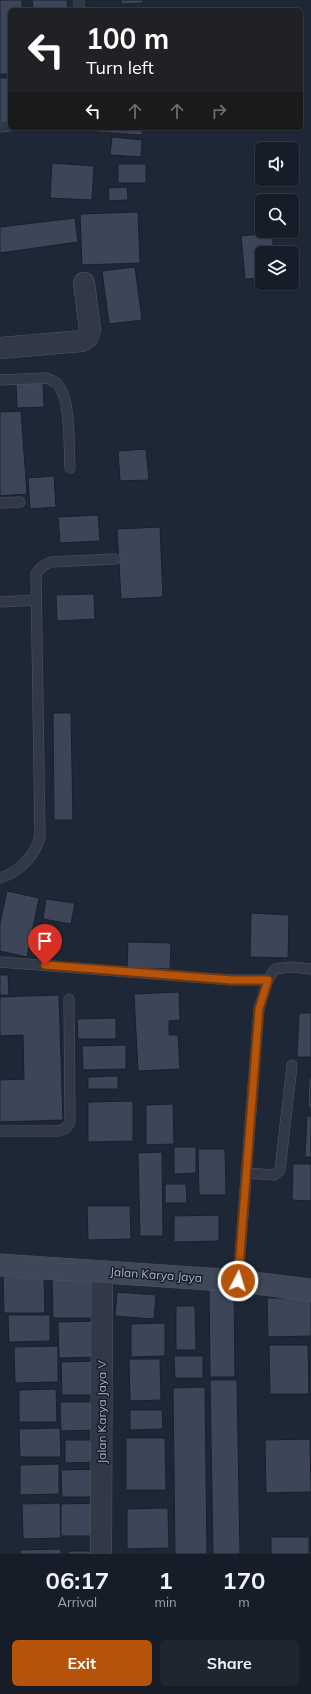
<!DOCTYPE html>
<html lang="en">
<head>
<meta charset="utf-8">
<style>
	:root { --surface:#161d28; --page:#1f2630; --text:#f1f3f6; --muted:#9ea2a8; --line:#353b45; --accent:#b45309 }
	body { margin:0; font-family:Mulish,sans-serif; background:var(--page); color:var(--text); height:100vh; display:flex; flex-direction:column; font-size:15px; white-space:nowrap }
	* { box-sizing:border-box; margin:0 }
	p { font-size:13px; color:var(--muted) }
	.icon { flex:none; width:22px; height:22px; fill:none; stroke:currentColor; stroke-width:2; stroke-linecap:round; stroke-linejoin:round }
	.map { position:relative; height:1554px; overflow:hidden }
	.drawer { display:flex; flex-direction:column; background:var(--surface); flex:1 }
	.drawer>* { flex:none }
	.banner { position:absolute; left:8px; top:8px; width:295px; height:122px; border-radius:6px; box-shadow:0 1px 3px #0004,0 0 0 1px var(--line); background:#202124; color:#fff; overflow:hidden }
	.tools { position:absolute; left:255px; top:142px; display:grid; gap:8px }
	.tools a { display:grid; place-items:center; width:44px; height:44px; border-radius:6px; background:var(--surface); box-shadow:0 1px 3px #0004,0 0 0 1px var(--line); font-size:20px }
	.pin { position:absolute; display:grid; place-items:center; width:34px; height:34px; color:#fff; margin:-41px -17px; border-radius:50% 50% 50% 0; rotate:-45deg; box-shadow:0 0 4px #0007 }
	.pin .icon { rotate:45deg }
	.me { position:absolute; width:44px; margin:-22px; rotate:5deg; stroke-linejoin:round; filter:drop-shadow(0 0 3px #0008) }
	.turn { display:flex; align-items:center; gap:14px; height:84px; padding:0 12px; font-size:18px }
	.turn .icon { width:52px; height:52px; stroke-width:2.5 }
	.turn b { display:block; font-size:28px; line-height:34px }
	.lanes { display:flex; align-items:center; height:38px; padding:0 12px; background:#0003; justify-content:center; gap:20px; direction:ltr }
	.lanes .off { opacity:.35 }
	.eta { display:flex; justify-content:space-evenly; align-items:center; height:68px; text-align:center }
	.eta b { font-size:24px; font-weight:700; line-height:28px }
	.cta { display:flex; gap:8px; margin-top:auto; padding:8px 12px }
	.cta a { flex:1; height:46px; border-radius:6px; background:var(--accent); color:#fff; font-size:16px; font-weight:700; line-height:46px; text-align:center }
	.cta a+a { background:var(--page); color:var(--text) }
	.map>svg:first-child { display:block }
</style>
</head>
<body>
<div class="map">
<svg width="311" height="1554" viewBox="0 0 311 1554">
	<rect width="100%" height="100%" fill="#1e2735"/>
	<g fill="#3c4658" stroke="#19202c">
		<path d="M0 0H22V10H10V74H0Z"/>
		<path d="M32 0H67L68 10H33Z"/>
		<path d="M121 0H143V3L121 4Z"/>
		<rect x="90" y="7" width="47" height="3"/>
		<rect x="0" y="78" width="10" height="44"/>
		<path d="M96 128H143L142 135 96 132Z"/>
		<path d="M112 137 142 140 141 157 110 155Z"/>
		<path d="M52 163 94 166 92 200 50 198Z"/>
		<rect x="118" y="164" width="28" height="19"/>
		<path d="M127 187 128 200 109 201 108 188Z"/>
		<path d="M138 212 140 263 82 265 80 214Z"/>
		<path d="M75 218 78 242 0 253V227Z"/>
		<path d="M272 233 274 253H262V278L245 279 241 236Z"/>
		<path d="M135 267 142 320 109 324 102 271Z"/>
		<path d="M43 382 44 407 17 408 16 383Z"/>
		<path d="M21 411 27 494 0 496V412Z"/>
		<path d="M146 449 149 480 120 481 118 451Z"/>
		<path d="M54 476 56 507 30 509 28 478Z"/>
		<path d="M98 515 100 541 60 543 58 517Z"/>
		<path d="M160 527 163 597 121 599 117 529Z"/>
		<path d="M94 594 95 619 57 621 56 595Z"/>
		<path d="M53 713H71L73 820H54Z"/>
		<path d="M7 891 39 898 27 957 0 951V923Z"/>
		<path d="M46 899 75 903 71 924 43 919Z"/>
		<path d="M251 913 289 915 288 958 250 957Z"/>
		<path d="M128 942 171 943 170 969 127 968Z"/>
		<path d="M0 975H8L9 995H0Z"/>
		<path d="M179 992 180 1020 169 1021V1035H178L180 1069 138 1071 134 994Z"/>
		<path d="M59 995 63 1120 0 1122V1080L24 1079 23 1035 0 1036V997Z"/>
		<path d="M299 1013H311V1057H297Z"/>
		<path d="M116 1018V1039H78L77 1019Z"/>
		<path d="M126 1045V1069L83 1070 82 1046Z"/>
		<path d="M118 1076V1089H88V1077Z"/>
		<path d="M309 1077H311V1108H308Z"/>
		<path d="M133 1101V1141L88 1142V1102Z"/>
		<path d="M173 1104 174 1144 146 1145V1105Z"/>
		<path d="M307 1116H311V1157H305Z"/>
		<path d="M174 1147H196V1173L174 1174Z"/>
		<path d="M198 1149H225L226 1195H199Z"/>
		<path d="M162 1152 163 1236H140L138 1153Z"/>
		<path d="M293 1164H311V1201L292 1200Z"/>
		<path d="M165 1184H186L187 1203H165Z"/>
		<path d="M87 1206H130L131 1239 88 1240Z"/>
		<path d="M219 1215V1241L174 1242V1216Z"/>
		<path d="M44 1276 45 1313H4L3 1277Z"/>
		<path d="M52 1277H98L99 1318H53Z"/>
		<path d="M209 1285H234L235 1377H210Z"/>
		<path d="M117 1292 156 1295 154 1319 115 1316Z"/>
		<path d="M267 1298H311V1336L268 1337Z"/>
		<path d="M176 1306H195L196 1350H176Z"/>
		<path d="M8 1315H50V1341L9 1342Z"/>
		<path d="M100 1321 101 1357 59 1358 58 1322Z"/>
		<path d="M165 1323V1356L131 1357V1324Z"/>
		<path d="M269 1345H308L309 1394H270Z"/>
		<path d="M58 1346V1382L15 1383 14 1347Z"/>
		<path d="M174 1356H203V1378H175Z"/>
		<path d="M129 1359H160L161 1400 130 1401Z"/>
		<path d="M100 1361 101 1395H62L61 1362Z"/>
		<path d="M210 1380H237L240 1554H213Z"/>
		<path d="M205 1387 207 1554H175L173 1388Z"/>
		<path d="M56 1389 57 1422H19V1390Z"/>
		<path d="M60 1402H99V1430L61 1431Z"/>
		<path d="M130 1410H162L163 1429 130 1430Z"/>
		<path d="M60 1428 61 1457H20L19 1429Z"/>
		<path d="M126 1438H165L166 1490H126Z"/>
		<path d="M310 1439 311 1492 266 1493 265 1440Z"/>
		<path d="M65 1440H98L99 1462 65 1463Z"/>
		<path d="M59 1464V1494L20 1495V1465Z"/>
		<path d="M99 1469 100 1497H62L61 1470Z"/>
		<path d="M60 1503 61 1538 23 1539 22 1504Z"/>
		<path d="M100 1503 101 1536H61V1504Z"/>
		<path d="M168 1508 169 1548 127 1549V1509Z"/>
		<rect x="271" y="1537" width="38" height="17"/>
		<path d="M61 1549V1554H20V1550Z"/>
		<rect x="68" y="1551" width="28" height="3"/>
	</g>
	<g fill="none" stroke-linecap="round" stroke-linejoin="round">
		<defs>
			<g id="lane">
				<path d="M79 0V10"/>
				<path d="M0 127 10 126"/>
				<path d="M0 380 46 378C54 380 60 385 63 394 70 410 69 449 70 468"/>
				<path d="M0 503 20 502"/>
				<path d="M0 602 36 600"/>
				<path d="M0 878C19 872 35 856 40 837L36 574C40 567 44 565 51 562L115 559"/>
				<path d="M0 962 231 980H268"/>
				<path d="M0 1131H59L66 1128 70 1122 69 999"/>
				<path d="M246 1173 274 1175 280 1170 292 1065"/>
				<path d="M238 1281 259 1009 268 980 275 969 291 967 311 969"/>
			</g>
			<g id="street">
				<path d="M0 348 82 341 88 337 90 330 84 283"/>
				<path d="M101 1554 102 1271"/>
			</g>
			<path id="secondary" d="M0 1265 238 1281 311 1290"/>
		</defs>
		<use href="#lane" stroke="#4f5664" stroke-width="11"/>
		<use href="#street" stroke="#4f5664" stroke-width="22"/>
		<use href="#secondary" stroke="#4f5664" stroke-width="23"/>
		<use href="#lane" stroke="#313946" stroke-width="10"/>
		<use href="#street" stroke="#313946" stroke-width="21"/>
		<use href="#secondary" stroke="#3f4859" stroke-width="22"/>
	</g>
	<g fill="none" stroke-linecap="round" stroke-linejoin="round">
		<defs>
			<path id="route" d="M45 965 231 980H268L259 1009 238 1281"/>
		</defs>
		<use href="#route" stroke="#753606" stroke-width="10"/>
		<use href="#route" stroke="#b45309" stroke-width="7"/>
	</g>
	<g text-anchor="middle" stroke-width="3" stroke-linejoin="round" paint-order="stroke">
		<g font-size="12" fill="#abb3c3" stroke="#171e2a">
			<text transform="translate(156 1275) rotate(4)" y="4">Jalan Karya Jaya</text>
			<text transform="translate(102 1412) rotate(-90)" y="4">Jalan Karya Jaya V</text>
		</g>
	</g>
</svg>
<div class="tools">
<a><svg class="icon" aria-label="sound" viewBox="0 0 24 24"><path d="M4 9h4l5-4v14l-5-4H4zM17 9q2 3 0 6"/></svg></a>
<a><svg class="icon" aria-label="search" viewBox="0 0 24 24"><circle cx="10" cy="10" r="6"/><path d="M15 15l6 6"/></svg></a>
<a><svg class="icon" aria-label="layers" viewBox="0 0 24 24"><path d="M12 4l9 5-9 5-9-5zM3 14l9 5 9-5"/></svg></a>
</div>
<div class="pin" style="left:45px;top:965px;background:#d93025"><svg class="icon" aria-label="arrive" viewBox="0 0 24 24"><path d="M6 21V4h12l-3 4 3 4H6"/></svg></div>
<svg class="me" style="left:238px;top:1281px" viewBox="-20 -20 40 40"><circle r="17" fill="#b45309" stroke="#fff" stroke-width="3"/><path d="M0-11L8 9 0 5-8 9z" fill="#fff"/></svg>
<div class="banner">
<div class="turn"><svg class="icon" aria-label="left" viewBox="0 0 24 24"><path d="M17 20v-9H6M10 6l-5 5 5 5"/></svg><div><b>100 m</b>Turn left</div></div>
<div class="lanes"><svg class="icon" aria-label="left" viewBox="0 0 24 24"><path d="M17 20v-9H6M10 6l-5 5 5 5"/></svg><svg class="icon off" aria-label="ahead" viewBox="0 0 24 24"><path d="M12 20V5M6 11l6-6 6 6"/></svg><svg class="icon off" aria-label="ahead" viewBox="0 0 24 24"><path d="M12 20V5M6 11l6-6 6 6"/></svg><svg class="icon off" aria-label="right" viewBox="0 0 24 24"><path d="M7 20v-9h11M14 6l5 5-5 5"/></svg></div>
</div>
</div>
<section class="drawer">
<div class="eta">
<div><b>06:17</b><p>Arrival</p></div>
<div><b>1</b><p>min</p></div>
<div><b>170</b><p>m</p></div>
</div>
<div class="cta"><a>Exit</a><a>Share</a></div>
</section>
</body>
</html>
